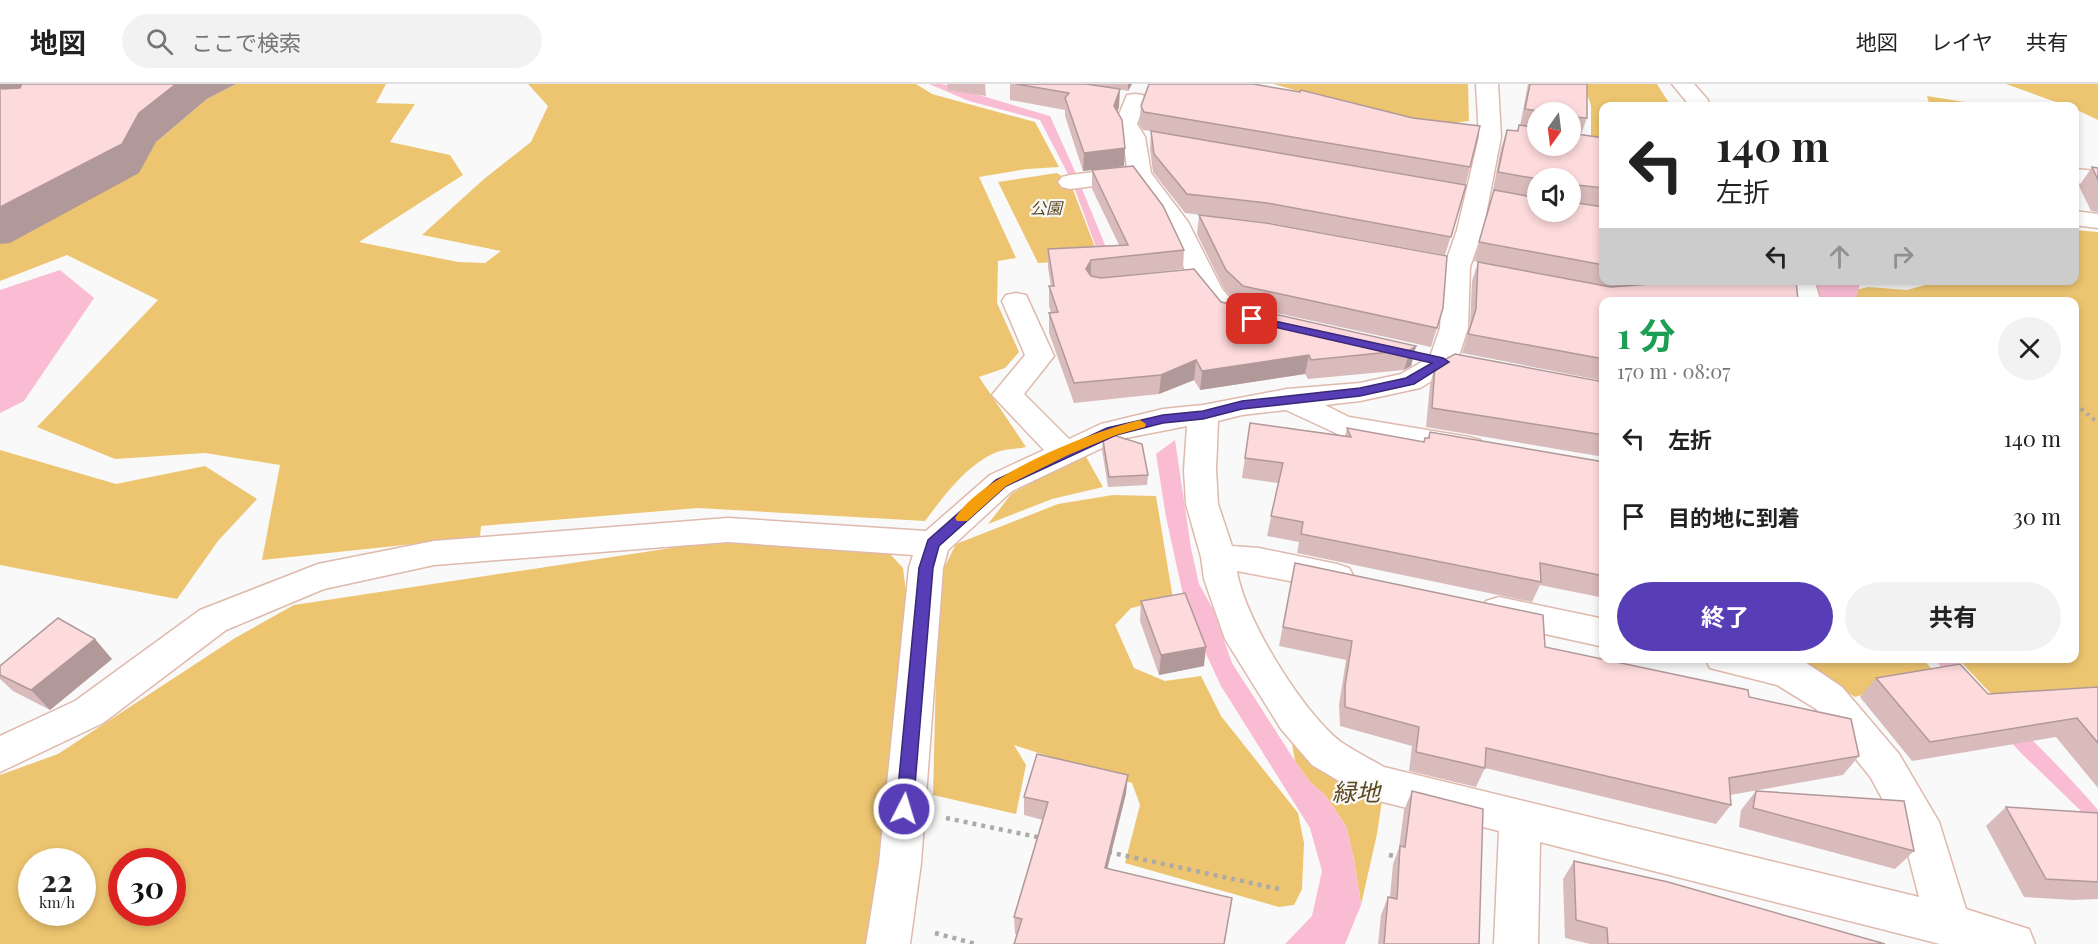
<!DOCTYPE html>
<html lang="ja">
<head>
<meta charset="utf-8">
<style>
	:root { --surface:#fff; --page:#f2f2f2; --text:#222; --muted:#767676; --line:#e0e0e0; --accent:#573eb6 }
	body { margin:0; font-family:"Playfair Display","Noto Sans JP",serif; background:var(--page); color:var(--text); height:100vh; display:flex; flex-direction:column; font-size:22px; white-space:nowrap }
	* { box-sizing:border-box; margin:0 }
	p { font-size:20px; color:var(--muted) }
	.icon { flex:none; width:33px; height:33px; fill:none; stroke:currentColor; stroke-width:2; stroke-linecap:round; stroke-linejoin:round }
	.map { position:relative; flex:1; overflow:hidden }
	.side { position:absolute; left:1599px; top:213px; width:480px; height:366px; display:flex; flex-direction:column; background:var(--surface); border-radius:12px; box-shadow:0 3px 9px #0003 }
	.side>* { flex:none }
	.guide { position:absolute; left:1599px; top:18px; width:480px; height:183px; border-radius:12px; box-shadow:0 3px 9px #0003; background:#fff; color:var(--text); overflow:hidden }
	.needle { width:39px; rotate:194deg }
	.fabs { position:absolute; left:1527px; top:18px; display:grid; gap:12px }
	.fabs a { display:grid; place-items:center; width:54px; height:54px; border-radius:50%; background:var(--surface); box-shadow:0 3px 9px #0003; font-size:30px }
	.speed { position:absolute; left:18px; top:764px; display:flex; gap:12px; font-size:30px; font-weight:700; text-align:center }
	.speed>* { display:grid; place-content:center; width:78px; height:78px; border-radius:50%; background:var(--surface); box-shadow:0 3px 9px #0003; line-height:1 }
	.speed small { font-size:15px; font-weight:400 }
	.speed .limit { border:9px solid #d22; background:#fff; color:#111 }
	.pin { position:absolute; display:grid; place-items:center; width:51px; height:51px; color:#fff; margin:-26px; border-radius:12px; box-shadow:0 3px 9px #0006 }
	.me { position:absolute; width:66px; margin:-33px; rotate:5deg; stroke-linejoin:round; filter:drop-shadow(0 0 4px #0008) }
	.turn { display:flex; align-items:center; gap:21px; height:126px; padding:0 18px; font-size:27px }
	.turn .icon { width:78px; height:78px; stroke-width:2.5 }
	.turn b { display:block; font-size:42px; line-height:51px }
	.lanes { display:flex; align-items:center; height:57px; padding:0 18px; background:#0003; justify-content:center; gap:30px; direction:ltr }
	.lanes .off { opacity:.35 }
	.round { display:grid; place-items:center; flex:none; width:63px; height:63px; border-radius:32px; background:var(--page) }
	.headline { display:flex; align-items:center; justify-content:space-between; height:102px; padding:0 18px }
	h1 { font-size:36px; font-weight:700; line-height:45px; color:#1e9e55 }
	.button { display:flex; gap:12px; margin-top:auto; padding:12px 18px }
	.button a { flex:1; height:69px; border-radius:36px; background:var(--accent); color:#fff; font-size:24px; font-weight:700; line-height:69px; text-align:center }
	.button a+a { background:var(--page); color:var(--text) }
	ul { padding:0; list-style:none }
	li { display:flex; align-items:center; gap:18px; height:78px; padding:0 18px }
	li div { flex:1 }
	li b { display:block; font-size:22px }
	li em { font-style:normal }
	header { display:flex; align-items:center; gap:36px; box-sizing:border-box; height:84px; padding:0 30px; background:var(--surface); border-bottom:2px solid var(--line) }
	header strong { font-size:28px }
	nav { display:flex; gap:33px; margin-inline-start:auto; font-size:21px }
	.search { width:420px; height:54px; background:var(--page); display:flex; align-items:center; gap:15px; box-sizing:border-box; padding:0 21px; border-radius:33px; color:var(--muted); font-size:22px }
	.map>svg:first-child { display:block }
</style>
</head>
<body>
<header>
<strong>地図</strong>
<div class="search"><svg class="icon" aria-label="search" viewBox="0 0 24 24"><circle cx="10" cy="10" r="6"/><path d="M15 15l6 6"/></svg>ここで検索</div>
<nav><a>地図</a><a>レイヤ</a><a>共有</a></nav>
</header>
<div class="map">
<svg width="2098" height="860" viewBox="0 0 2098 860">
	<rect width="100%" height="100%" fill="#f9f9f9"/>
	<g fill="#edc570" fill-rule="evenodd">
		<path d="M236 0H386L376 19 415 20 390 58 450 71 463 91 359 158 458 178 485 179 501 167 422 151 484 95 531 58 548 22 528 0H916L932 10 1035 38 1059 83 1027 85 979 93 1016 174 998 177 997 219 1019 268 1005 284 979 293 1026 363C1017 365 1006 365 997 368 967 380 944 412 925 437L698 424 481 442 480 453 262 476 280 381 205 369 115 375 37 343 158 216 67 171 0 197V160L156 58 207 15Z"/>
		<path d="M1273 0H1468L1469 37 1441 41 1385 31Z"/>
		<path d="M1539 0H1657L1671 22H1604L1603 54 1591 52V22L1586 6Z"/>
		<path d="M2006 0H2098V36L2075 25 2074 22H2067Z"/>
		<path d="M1927 12 1990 22H1930Z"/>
		<path d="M1057 89 1070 98 1100 176 1038 179 998 98Z"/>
		<path d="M2075 146 2098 148V604L1996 615 1958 575 2074 574V218H1835L1840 210 1868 203 1907 206 1940 197 2074 196Z"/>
		<path d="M0 366 116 400 205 382 257 415 218 457 177 515 0 481Z"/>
		<path d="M1085 371 1103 403 1052 415 988 440 1012 409Z"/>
		<path d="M1113 411 1156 412 1173 515 1131 524 1115 541 1134 584 1165 597 1201 592 1221 632 1298 729 1304 759 1302 805 1294 821 1279 823 1125 779 1140 721 1132 699 1014 661 1026 681 1016 730 933 711 937 552 943 486 956 460 1058 420Z"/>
		<path d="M711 458 863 461 889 469 903 484 912 556 881 781 866 860H0V691L58 670 235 554 294 521ZM32 777H82V828H32ZM122 777H172V828H122Z"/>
		<path d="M1799 575H1923L1936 590 1855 613 1803 580Z"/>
		<path d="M1289 642 1386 690 1377 750 1361 821 1354 775 1346 742 1325 711 1310 698 1295 677Z"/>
	</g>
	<g fill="#fabcd3">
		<path d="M929 0H942L1050 32 1077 92H1069L1040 36 969 17Z"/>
		<path d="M1073 100H1080L1119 195 1108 196Z"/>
		<path d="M60 186 94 214 24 317 0 329V206Z"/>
		<path d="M1175 356 1191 464 1199 500 1213 525 1232 579 1295 677 1310 698 1325 711 1346 742 1354 775 1361 821 1345 860H1285L1312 832 1322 787 1310 744 1221 602 1187 529 1166 433 1156 370Z"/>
		<path d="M1934 575H1954C2000 627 2053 673 2098 726V748L2079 725 2021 669Z"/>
	</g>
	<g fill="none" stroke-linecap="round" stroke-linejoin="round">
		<path fill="#fabcd3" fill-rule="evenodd" d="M1796 196H1861L1855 218H1789Z"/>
		<defs>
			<g id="minor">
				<path d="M1476 0H1498L1501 53 1483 146 1470 183 1468 244 1457 278 1453 284 1420 304 1360 317 1325 321 1349 333 1469 353 1480 356 1485 363 1480 370 1469 373 1342 352 1286 326 1242 331 1218 337 1216 386 1218 420 1232 462 1259 464 1337 480 1349 484 1354 493 1349 502 1337 506 1237 487C1244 534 1303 629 1341 658 1354 667 1370 675 1384 683L1919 813 1904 755 1871 694 1816 625 1777 601 1710 584 1705 574H1799L1842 603 1899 670 1939 738 1966 825 2029 845 2035 860H1940L1540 758 1538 860H1494L1499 747 1375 716 1361 710 1312 681 1281 645 1225 555 1204 495 1201 473 1186 420 1184 386 1187 342 1121 355 1012 407 948 466 943 484 921 779 910 860H866L879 779 909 484 913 471 728 458 434 481 324 505 226 546 103 639 0 688V652L75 617 200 526 318 480 434 457 728 434 926 447 990 391 1044 366 992 311 1025 271 1002 217 1006 211 1016 209 1026 211 1054 272 1024 310 1069 355 1101 340 1163 325 1203 321 1287 305 1360 299 1401 290 1430 273 1440 244 1444 183 1457 146 1479 53Z"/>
				<path d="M1672 0H1694L1708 16V22H1687L1686 17Z"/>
				<path d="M1135 10 1143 11 1146 16 1137 40 1145 53 1151 89 1188 138 1222 205 1243 228 1239 234C1197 244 1180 165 1164 139 1155 124 1143 111 1133 97L1070 105 1062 103 1058 98 1062 93 1070 91 1127 84 1123 53 1115 40 1127 11Z"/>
				<path d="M2074 85 2098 87V101L2074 99Z"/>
				<path d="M2074 127 2098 130V144L2074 141Z"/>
				<path d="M1788 196H1814L1821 218H1794Z"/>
				<path d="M1499 513 1604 535V563L1486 537 1481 527 1486 517Z"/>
			</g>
		</defs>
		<use href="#minor" stroke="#dfb9ac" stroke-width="3"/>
		<path stroke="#ada9a7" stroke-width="4" stroke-dasharray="3 4.5" stroke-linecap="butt" d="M2074 323H2079L2098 339"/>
		<g stroke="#ada9a7" stroke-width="4.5" stroke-dasharray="4 5" stroke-linecap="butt">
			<path d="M946 734 1042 754"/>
			<path d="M1108 768 1279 805"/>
			<path d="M1389 771 1399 773"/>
			<path d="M935 849 976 860"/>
		</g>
		<use href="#minor" fill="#fff" fill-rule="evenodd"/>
	</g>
	<g fill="#dabbbc" fill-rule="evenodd">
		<path d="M947 0H985L986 12 948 6Z"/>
		<path d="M1010 0H1132L1128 7 1095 1 1119 23 1117 28 1125 64 1124 82 1083 87 1065 32V26L1010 16Z"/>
		<path d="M1528 0H1587V34L1581 50 1604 54V196H1796L1798 216 1797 218H1604V297L1462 269 1470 242 1472 197 1478 178 1474 177 1494 106H1493L1501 64 1507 46 1517 47 1519 41 1520 42ZM1538 28H1570V62H1538ZM1538 94H1570V128H1538Z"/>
		<path d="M1141 22 1470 83 1461 120 1445 171 1264 138 1185 129 1153 88 1150 65 1151 47 1143 46 1139 40Z"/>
		<path d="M2092 83 2098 84V128L2091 127 2079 102Z"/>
		<path d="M1092 86 1184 166 1183 185 1100 194 1221 218 1416 262 1411 282 1404 286 1308 295 1305 290 1200 306 1194 296 1159 310 1074 319 1049 249V229H1051L1049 222V202H1051L1048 184V165L1119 161 1092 105Z"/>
		<path d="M1199 131 1443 224 1431 263 1240 221 1224 205 1197 150Z"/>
		<path d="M1435 281 1604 298V373L1426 343 1430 301Z"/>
		<path d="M1250 339 1345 352 1347 344 1423 358 1425 354H1428L1430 348 1604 378V514L1540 501 1532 518 1297 469 1299 458 1267 452 1278 399 1242 394Z"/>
		<path d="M1103 356 1148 391 1147 401 1108 403 1102 366Z"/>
		<path d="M1295 479 1545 563 1749 613 1859 672 1843 691 1730 711 1731 721 1716 740 1485 684 1476 703 1409 687 1412 662 1340 642 1339 621 1346 576 1279 562Z"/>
		<path d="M1141 517 1204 582 1159 591 1140 537Z"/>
		<path d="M112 575 50 626 13 607 0 595V582Z"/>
		<path d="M1876 594 1988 610 2098 603V704L2056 653 1912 677 1860 613Z"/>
		<path d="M1412 707 1479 860H1378L1381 831 1388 813H1390L1393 780 1399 764 1404 726Z"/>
		<path d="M1756 707 1914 767 1895 785 1739 743 1741 726Z"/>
		<path d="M1126 710 1017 851 1015 850 1014 833 1043 736 1024 731V713Z"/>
		<path d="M2006 723 2098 729V815L2073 816 2024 813 1986 742Z"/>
		<path d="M1574 777 1885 860H1590L1565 854 1563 795Z"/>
	</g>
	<g fill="#b19999">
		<path d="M0 0H30L15 25 0 2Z"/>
		<path d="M176 0H236L207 15 156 58 139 89 10 159 0 160V123L139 29Z"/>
		<path d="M1128 0H1132L1128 7Z"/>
		<path d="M1120 5 1119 23 1113 39 1114 22Z"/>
		<path d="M1125 64 1124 82 1083 87 1084 69Z"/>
		<path d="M1091 176V195L1086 185Z"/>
		<path d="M1416 262 1411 282 1404 286 1410 266Z"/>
		<path d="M1309 271 1305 290 1200 306 1202 287Z"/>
		<path d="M1196 276 1194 296 1159 310 1161 291Z"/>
		<path d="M95 555 112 575 50 626 31 606Z"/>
		<path d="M1206 563 1204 582 1159 591 1161 571Z"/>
		<path d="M1128 691 1126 710 1103 802 1105 784Z"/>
	</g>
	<g fill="#fddadb" stroke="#b19999" stroke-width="1.5">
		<path d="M22 0H176L139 29 122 60 0 123V2L2 5 20 4Z"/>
		<path d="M1016 0H1086L1120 5 1114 22 1122 36 1125 64 1084 69 1065 14 1069 9Z"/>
		<path d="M1149 0H1253L1300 8 1301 6 1413 34 1480 42 1470 83 1144 28 1141 22Z"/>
		<path d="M1530 0H1587V34L1574 33V42H1570V28H1545L1525 25Z"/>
		<path d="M1519 41 1538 44V62H1570V49L1604 54V104L1577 101 1574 107H1570V94L1538 95 1498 88 1507 46 1518 47Z"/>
		<path d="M1151 47 1466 101 1451 153 1267 119 1187 110 1154 70Z"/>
		<path d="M1133 82 1163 122 1184 166 1091 176 1086 185 1091 192 1101 194 1194 185 1221 218 1416 262 1410 266 1311 276 1309 271 1202 287 1196 276 1161 291 1074 299 1049 229 1058 228 1049 202H1054L1048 165 1128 161 1092 86Z"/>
		<path d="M2092 83 2098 84V96Z"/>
		<path d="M1494 106 1538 114V128H1570V118L1604 123V181L1479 158Z"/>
		<path d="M1199 131 1266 139 1447 172 1443 224 1437 244 1243 202 1226 186Z"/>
		<path d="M1478 178 1611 203 1662 199 1660 196H1796L1798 216 1792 214V218H1604V275L1468 250 1476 225Z"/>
		<path d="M1455 270 1604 298V351L1432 324 1435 281Z"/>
		<path d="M1250 339 1351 353 1347 344 1424 358 1425 354H1429L1430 348 1604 378V492L1540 479 1541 498 1301 450 1303 438 1271 432 1283 379 1245 374Z"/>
		<path d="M1113 351 1142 360 1148 391 1109 393 1103 356Z"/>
		<path d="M1295 479 1543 531 1545 563 1748 606 1749 613 1851 635 1859 672 1729 694 1731 721 1486 664 1485 684 1416 668 1419 643 1345 623V602L1352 557 1283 543Z"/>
		<path d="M1185 509 1206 563 1161 571 1141 517Z"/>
		<path d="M58 534 95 555 31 606 0 591V582Z"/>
		<path d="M1960 580 1988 610 2098 603V659L2077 634 1930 658 1876 594Z"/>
		<path d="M1037 670 1128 691 1105 784 1232 814 1224 860H1014L1022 835 1014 833 1048 718 1024 713Z"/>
		<path d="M1412 707 1483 725 1479 860H1384L1388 813 1397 815 1400 762 1405 763Z"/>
		<path d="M1756 707 1904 717 1914 767 1753 724Z"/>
		<path d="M2006 723 2098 729V798L2046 795Z"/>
		<path d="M1574 777 1668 798 1885 860H1608L1607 844 1576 836Z"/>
	</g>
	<path fill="#573eb6" stroke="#392876" stroke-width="1.5" d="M1252 232 1443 274 1449 278 1414 300 1360 312 1242 325 1203 335 1163 339 1116 351 1006 402 939 462 933 484 913 725 910 730 904 733 898 730 896 725 919 484 928 456 996 396 1107 344 1163 331 1203 327 1242 317 1360 304 1406 294 1432 279 1248 237V233Z"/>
	<path fill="#f59e0b" d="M1140 336 1146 340 1145 343 1116 351 1068 371 1006 402 967 437H957L955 434C983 390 1090 348 1140 336Z"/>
	<g text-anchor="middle" stroke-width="4.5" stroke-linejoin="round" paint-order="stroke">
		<g font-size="16" font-style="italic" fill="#5c4920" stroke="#f9f9f9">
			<text x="1046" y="130">公園</text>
		</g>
		<g font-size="24" font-style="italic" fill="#5c4920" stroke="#f9f9f9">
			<text x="1356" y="717">緑地</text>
		</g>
	</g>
</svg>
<div class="fabs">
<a><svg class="needle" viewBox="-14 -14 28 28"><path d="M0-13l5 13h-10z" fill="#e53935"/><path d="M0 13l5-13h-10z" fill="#767676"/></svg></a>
<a><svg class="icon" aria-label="sound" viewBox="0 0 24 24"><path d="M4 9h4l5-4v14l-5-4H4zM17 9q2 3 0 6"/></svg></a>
</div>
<div class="speed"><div>22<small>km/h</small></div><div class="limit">30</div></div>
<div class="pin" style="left:1252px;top:235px;background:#d93025"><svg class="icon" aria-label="arrive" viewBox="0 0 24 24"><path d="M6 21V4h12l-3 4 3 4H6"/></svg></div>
<svg class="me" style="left:904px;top:725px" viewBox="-20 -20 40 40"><circle r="17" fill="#573eb6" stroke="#fff" stroke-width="3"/><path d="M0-11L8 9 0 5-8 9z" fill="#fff"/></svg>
<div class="guide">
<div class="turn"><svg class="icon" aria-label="left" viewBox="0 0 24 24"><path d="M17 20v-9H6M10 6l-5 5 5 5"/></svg><div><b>140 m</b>左折</div></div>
<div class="lanes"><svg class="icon" aria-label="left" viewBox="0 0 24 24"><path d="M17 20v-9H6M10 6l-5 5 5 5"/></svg><svg class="icon off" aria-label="ahead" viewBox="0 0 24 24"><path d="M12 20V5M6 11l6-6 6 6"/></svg><svg class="icon off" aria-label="right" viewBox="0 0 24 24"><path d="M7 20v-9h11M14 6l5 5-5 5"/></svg></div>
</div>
<section class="side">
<div class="headline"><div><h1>1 分</h1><p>170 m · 08:07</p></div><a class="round"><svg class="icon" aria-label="close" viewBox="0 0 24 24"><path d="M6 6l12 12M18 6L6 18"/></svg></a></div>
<ul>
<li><svg class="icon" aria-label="left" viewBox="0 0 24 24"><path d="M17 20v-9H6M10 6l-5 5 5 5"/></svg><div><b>左折</b></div><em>140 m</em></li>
<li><svg class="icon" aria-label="arrive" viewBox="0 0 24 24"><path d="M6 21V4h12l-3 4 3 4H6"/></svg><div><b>目的地に到着</b></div><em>30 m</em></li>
</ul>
<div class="button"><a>終了</a><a>共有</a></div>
</section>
</div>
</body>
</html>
